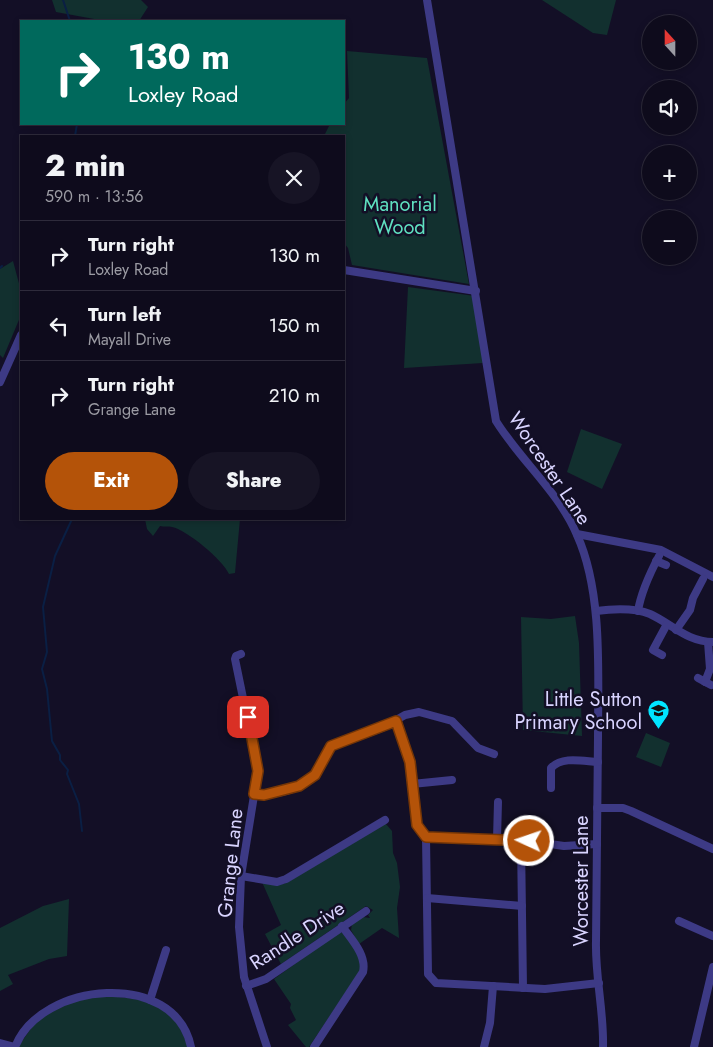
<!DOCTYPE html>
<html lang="en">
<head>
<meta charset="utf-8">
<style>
	:root { --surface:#0e0b1c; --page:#171425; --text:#f1f3f6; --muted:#9b9ba3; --line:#2e2b3b; --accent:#b45309 }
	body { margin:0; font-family:Jost,sans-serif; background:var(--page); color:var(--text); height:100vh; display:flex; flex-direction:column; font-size:19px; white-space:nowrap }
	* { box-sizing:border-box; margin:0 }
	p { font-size:16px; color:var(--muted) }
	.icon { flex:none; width:28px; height:28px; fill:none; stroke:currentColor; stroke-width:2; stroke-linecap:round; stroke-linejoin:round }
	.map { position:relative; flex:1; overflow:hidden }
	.drawer { position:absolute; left:20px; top:135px; width:325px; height:385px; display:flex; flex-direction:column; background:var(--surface); border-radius:0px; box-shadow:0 2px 8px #0003,0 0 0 1px var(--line) }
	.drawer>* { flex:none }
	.top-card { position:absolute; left:20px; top:20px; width:325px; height:105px; border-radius:0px; box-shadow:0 2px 8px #0003,0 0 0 1px var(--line); background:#00695c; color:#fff; overflow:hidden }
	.needle { width:32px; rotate:339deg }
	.fabs { position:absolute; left:642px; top:15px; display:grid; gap:10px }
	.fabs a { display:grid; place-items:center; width:55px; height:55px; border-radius:50%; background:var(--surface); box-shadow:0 2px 8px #0003,0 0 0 1px var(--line); font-size:25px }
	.pin { position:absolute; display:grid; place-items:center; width:42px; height:42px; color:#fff; margin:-21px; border-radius:10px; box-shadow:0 2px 8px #0006 }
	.me { position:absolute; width:55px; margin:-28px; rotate:273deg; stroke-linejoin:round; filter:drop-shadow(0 0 4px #0008) }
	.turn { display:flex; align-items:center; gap:18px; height:105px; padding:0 25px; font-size:22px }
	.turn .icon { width:65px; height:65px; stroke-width:2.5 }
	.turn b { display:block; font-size:35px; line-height:42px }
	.round { display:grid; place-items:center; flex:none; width:52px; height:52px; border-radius:26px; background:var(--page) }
	.headline { display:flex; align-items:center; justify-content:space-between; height:85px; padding:0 25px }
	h1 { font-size:30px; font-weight:800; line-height:38px }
	.action { display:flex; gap:10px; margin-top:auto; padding:10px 25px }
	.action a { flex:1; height:58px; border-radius:30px; background:var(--accent); color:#fff; font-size:20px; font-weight:800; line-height:58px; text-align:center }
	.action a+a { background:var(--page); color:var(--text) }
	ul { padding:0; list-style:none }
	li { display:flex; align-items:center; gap:15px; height:70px; padding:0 25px; border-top:1px solid var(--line) }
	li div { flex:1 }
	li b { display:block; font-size:19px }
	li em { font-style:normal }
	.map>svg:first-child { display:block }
</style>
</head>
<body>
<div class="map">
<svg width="713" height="1047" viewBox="0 0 713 1047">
	<rect width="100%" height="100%" fill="#130f26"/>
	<g fill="#12302f">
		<path d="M52 0H141L148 7 139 21H105L56 12Z"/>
		<path d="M542 0H616L607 35 593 33Z"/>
		<path d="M347 51 427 58 469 284 352 265 348 248 344 243V136H324L330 124H344V104L349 98Z"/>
		<path d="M13 261 21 291V315L3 358 0 355V269Z"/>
		<path d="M408 287 475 296 483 363 404 368Z"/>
		<path d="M581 429 622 444 602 489 567 472Z"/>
		<path d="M145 519H240L235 573 229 574C223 560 187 530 172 527 169 526 164 527 160 526L153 536 147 529Z"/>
		<path d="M575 616 579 643 582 736 523 730 521 617 551 619Z"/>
		<path d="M646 733 670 743 661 767 636 757Z"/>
		<path d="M385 823 392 831 393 853 397 863 400 887 397 908 399 938 382 928 359 944 351 930 352 924 363 917 370 918 368 915 373 910 366 906 281 964 265 934 281 925 262 882 284 884Z"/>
		<path d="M69 899 67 956 49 959 8 975 13 984 0 991V928L43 906Z"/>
		<path d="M339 932 343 933 360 956 361 969 309 1047H306L288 1025 296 1020 290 1008 291 1004 274 979Z"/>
		<path d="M98 996C123 997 157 998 175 1019 181 1026 184 1038 188 1047H18L37 1020 66 1003Z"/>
	</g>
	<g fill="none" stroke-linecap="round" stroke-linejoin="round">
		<g stroke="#0a1f44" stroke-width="2">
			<path d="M63 0 70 21"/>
			<path d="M75 136 77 124"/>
			<path d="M0 268 2 266"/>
			<path d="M72 519 55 556 43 607 47 652 42 669 47 689 52 741 60 755V760L68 770 67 774 79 804 82 831"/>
		</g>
		<g stroke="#3d3a85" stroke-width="8">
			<path d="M427 0 496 421C520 460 559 492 577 535 603 592 598 674 598 737 597 805 597 873 596 941 595 977 604 1011 603 1047"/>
			<path d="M344 270 476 291"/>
			<path d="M0 382 21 335"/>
			<path d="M577 534 661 550 713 577"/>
			<path d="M656 561 666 565"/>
			<path d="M596 611C612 609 635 608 650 614 672 624 687 642 713 642"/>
			<path d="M638 611C641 592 650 573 659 556"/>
			<path d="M676 630 690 610 693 598 703 579"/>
			<path d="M241 654 236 656 235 659 258 771 241 876 239 927 244 977 267 1047"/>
			<path d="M662 655 653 650 667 624"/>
			<path d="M698 678 711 685"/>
			<path d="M705 682 710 669 708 642"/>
			<path d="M396 721 410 762 417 825 426 837 529 841 564 846 597 844"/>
			<path d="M412 784 452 780"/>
			<path d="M551 788V768C562 756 582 761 598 762"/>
			<path d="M254 794C272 796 305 790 315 774 321 765 324 755 331 747L382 728 405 715 419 712 452 721 478 748 494 754"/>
			<path d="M597 808H623L631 811 713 849"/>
			<path d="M426 837 428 974 436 983 545 989 599 983"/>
			<path d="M497 839 498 802"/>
			<path d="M521 841 523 988"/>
			<path d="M241 876 277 882 286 879 385 820"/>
			<path d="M427 898 522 906"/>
			<path d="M679 921 713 936"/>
			<path d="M246 986 266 979 366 911"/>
			<path d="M150 1000 166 950"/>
			<path d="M0 1043 15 1047"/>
			<path d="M15 1047C41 981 175 969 191 1047"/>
			<path d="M314 1047 363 972C367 955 351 939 342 926"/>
			<path d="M484 1047 490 1023 493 986"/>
			<path d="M694 1047 713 967"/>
		</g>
	</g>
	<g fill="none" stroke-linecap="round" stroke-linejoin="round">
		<defs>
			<path id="route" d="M248 717 258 771 254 794 264 795 299 786 315 775 331 746 396 721 410 762 417 825 426 837 529 841"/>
		</defs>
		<use href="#route" stroke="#753606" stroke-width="12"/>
		<use href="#route" stroke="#b45309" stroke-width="9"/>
	</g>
	<defs>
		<symbol id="school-pin" viewBox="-11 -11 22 30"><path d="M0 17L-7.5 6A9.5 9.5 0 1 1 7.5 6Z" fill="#00e5ff" stroke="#130f26"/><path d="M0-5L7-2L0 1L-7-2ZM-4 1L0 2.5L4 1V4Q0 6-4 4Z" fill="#111"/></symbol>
	</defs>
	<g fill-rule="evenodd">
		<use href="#school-pin" x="646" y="698" width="25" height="34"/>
	</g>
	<g text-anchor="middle" stroke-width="5" stroke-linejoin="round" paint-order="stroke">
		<g font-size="20" fill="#5fe0c0" stroke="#130f26">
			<text x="400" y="211">Manorial<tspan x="400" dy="23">Wood</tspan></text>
		</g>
		<g font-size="20" fill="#d9d4ff" stroke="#130f26">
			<text transform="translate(550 468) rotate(56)" y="7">Worcester Lane</text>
			<text transform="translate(230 863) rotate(-84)" y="7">Grange Lane</text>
			<text transform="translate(581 881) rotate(-90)" y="7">Worcester Lane</text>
			<text transform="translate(297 935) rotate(-33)" y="7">Randle Drive</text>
		</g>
		<g font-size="20" fill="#d9d4ff" stroke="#130f26" text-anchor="end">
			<text x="642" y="706">Little Sutton<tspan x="642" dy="23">Primary School</tspan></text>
		</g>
	</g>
</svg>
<div class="fabs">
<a><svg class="needle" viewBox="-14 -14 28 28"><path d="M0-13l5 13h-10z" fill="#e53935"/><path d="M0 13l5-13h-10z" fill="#9b9ba3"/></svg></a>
<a><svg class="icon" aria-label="sound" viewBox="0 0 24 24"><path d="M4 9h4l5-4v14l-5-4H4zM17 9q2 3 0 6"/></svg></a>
<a>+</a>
<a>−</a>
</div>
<div class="pin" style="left:248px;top:717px;background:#d93025"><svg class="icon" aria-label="arrive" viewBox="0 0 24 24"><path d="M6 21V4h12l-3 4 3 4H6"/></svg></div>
<svg class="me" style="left:529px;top:841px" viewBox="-20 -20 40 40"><circle r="17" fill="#b45309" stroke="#fff" stroke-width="3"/><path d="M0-11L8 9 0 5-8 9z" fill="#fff"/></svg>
<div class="top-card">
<div class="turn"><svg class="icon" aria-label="right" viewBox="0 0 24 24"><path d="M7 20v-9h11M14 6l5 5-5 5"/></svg><div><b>130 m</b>Loxley Road</div></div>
</div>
<section class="drawer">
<div class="headline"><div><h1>2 min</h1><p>590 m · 13:56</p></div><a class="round"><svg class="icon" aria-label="close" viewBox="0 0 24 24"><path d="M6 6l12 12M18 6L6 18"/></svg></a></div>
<ul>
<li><svg class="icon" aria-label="right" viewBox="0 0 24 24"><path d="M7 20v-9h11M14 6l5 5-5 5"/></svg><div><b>Turn right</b><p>Loxley Road</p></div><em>130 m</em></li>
<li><svg class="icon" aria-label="left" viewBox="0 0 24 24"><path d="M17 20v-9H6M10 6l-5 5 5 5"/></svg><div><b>Turn left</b><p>Mayall Drive</p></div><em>150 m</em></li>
<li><svg class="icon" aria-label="right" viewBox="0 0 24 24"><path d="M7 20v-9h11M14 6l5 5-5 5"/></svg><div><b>Turn right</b><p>Grange Lane</p></div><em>210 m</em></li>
</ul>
<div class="action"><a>Exit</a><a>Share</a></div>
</section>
</div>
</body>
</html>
